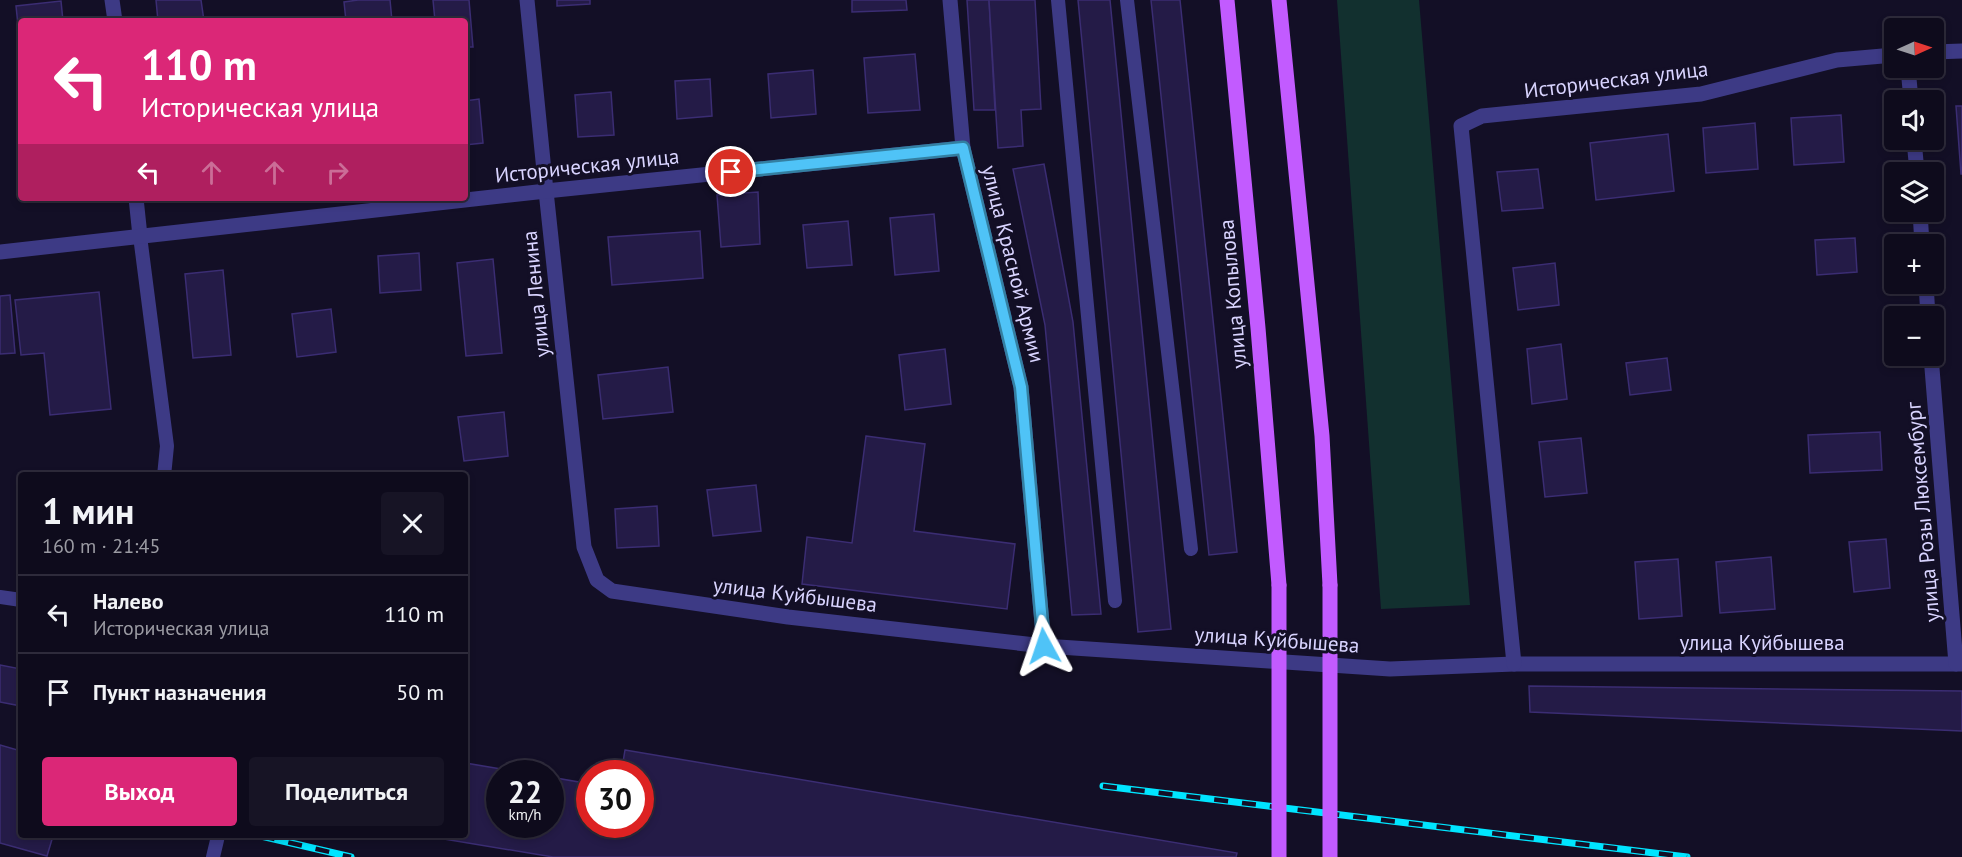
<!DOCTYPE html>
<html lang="ru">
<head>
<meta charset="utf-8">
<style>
	:root { --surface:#0e0b1c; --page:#171425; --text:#f1f3f6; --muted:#9b9ba3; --line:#2e2b3b; --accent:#db2777 }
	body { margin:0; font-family:"PT Sans",sans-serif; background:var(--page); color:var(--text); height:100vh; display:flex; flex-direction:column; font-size:22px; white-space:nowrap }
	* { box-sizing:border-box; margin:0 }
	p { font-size:20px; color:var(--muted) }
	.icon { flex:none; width:33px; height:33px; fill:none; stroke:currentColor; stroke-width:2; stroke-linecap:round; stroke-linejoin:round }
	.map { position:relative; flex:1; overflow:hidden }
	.drawer { position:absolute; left:18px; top:472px; width:450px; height:366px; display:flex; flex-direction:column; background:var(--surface); border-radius:6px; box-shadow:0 3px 9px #0003,0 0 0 2px var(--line) }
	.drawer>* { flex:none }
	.hud { position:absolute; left:18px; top:18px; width:450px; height:183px; border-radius:6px; box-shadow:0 3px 9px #0003,0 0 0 2px var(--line); background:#db2777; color:#fff; overflow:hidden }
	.needle { width:39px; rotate:87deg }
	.buttons { position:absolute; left:1884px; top:18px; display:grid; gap:12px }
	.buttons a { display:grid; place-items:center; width:60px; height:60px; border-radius:6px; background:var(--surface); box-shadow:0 3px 9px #0003,0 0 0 2px var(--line); font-size:30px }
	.speed { position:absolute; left:486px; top:760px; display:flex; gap:12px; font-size:30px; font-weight:700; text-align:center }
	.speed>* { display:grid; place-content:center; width:78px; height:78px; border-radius:50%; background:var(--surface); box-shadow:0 3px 9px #0003,0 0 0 2px var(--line); line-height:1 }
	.speed small { font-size:15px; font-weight:400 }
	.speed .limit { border:9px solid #d22; background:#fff; color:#111 }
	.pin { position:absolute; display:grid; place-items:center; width:51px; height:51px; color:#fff; margin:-26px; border:3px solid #fff; border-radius:50%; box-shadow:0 2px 6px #0007 }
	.me { position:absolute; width:66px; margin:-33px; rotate:355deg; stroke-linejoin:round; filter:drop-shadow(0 0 4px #0008) }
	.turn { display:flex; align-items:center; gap:21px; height:126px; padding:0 24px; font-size:27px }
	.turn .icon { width:78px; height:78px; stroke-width:2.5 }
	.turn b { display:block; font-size:42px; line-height:51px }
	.lanes { display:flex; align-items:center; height:57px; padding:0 24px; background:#0003; justify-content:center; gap:30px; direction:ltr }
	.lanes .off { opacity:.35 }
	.round { display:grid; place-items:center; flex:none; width:63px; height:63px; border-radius:6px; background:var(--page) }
	.overview { display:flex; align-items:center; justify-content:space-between; height:102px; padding:0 24px }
	h1 { font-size:36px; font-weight:600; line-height:45px }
	.cta { display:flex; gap:12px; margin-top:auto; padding:12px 24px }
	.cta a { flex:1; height:69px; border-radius:6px; background:var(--accent); color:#fff; font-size:24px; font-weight:600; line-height:69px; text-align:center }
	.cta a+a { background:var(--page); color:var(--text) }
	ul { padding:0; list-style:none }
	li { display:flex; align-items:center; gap:18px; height:78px; padding:0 24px; border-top:2px solid var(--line) }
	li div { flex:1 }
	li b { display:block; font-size:22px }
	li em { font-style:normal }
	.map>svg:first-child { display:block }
</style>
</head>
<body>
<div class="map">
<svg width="1962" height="857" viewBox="0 0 1962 857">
	<rect width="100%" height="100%" fill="#130f26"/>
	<path fill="#12302f" d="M1337 0H1419L1470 605 1381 609Z"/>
	<g fill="#241b47" stroke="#3b2d73" stroke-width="1.5">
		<path d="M156 0H201L204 21H158Z"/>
		<path d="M358 0H390L392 21H346L344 2Z"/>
		<path d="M433 0H469L473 47H465V21H435Z"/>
		<path d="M557 0H590V4L557 6Z"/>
		<path d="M852 0H906L907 10 852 12Z"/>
		<path d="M967 0H989L995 110H974Z"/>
		<path d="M989 0H1035L1041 109 1021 110 1023 146 998 148Z"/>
		<path d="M1078 0H1110L1171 629 1138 632Z"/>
		<path d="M1151 0H1180L1237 552 1209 555Z"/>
		<path d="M61 1 63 21H21V54L16 6Z"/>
		<path d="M915 54 920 110 868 113 864 58Z"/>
		<path d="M813 70 816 114 771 118 768 74Z"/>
		<path d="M710 79 712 116 677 119 675 81Z"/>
		<path d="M611 92 614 135 578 137 575 95Z"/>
		<path d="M479 99 483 143 465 145V101Z"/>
		<path d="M1956 106H1962V174H1961Z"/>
		<path d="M1841 115 1844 162 1794 165 1791 118Z"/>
		<path d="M1755 123 1758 169 1706 173 1703 128Z"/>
		<path d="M1668 134 1674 191 1596 200 1590 143Z"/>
		<path d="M1044 164 1073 322 1101 614 1072 615 1045 325 1013 169Z"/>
		<path d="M1538 169 1543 208 1502 211 1497 172Z"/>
		<path d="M758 192 760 244 721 247 717 195Z"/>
		<path d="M934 214 939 271 895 275 890 218Z"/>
		<path d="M848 221 852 265 807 268 803 225Z"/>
		<path d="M700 231 703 278 612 285 608 237Z"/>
		<path d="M1855 238 1857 272 1817 275 1815 240Z"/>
		<path d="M419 253 421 290 380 293 378 256Z"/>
		<path d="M493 259 502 353 466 356 457 263Z"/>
		<path d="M1555 263 1559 305 1518 310 1513 268Z"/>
		<path d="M223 270 231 355 193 358 185 274Z"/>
		<path d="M99 292 111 409 50 415 44 353 21 355 15 300Z"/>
		<path d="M10 295 15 353 0 354V296Z"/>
		<path d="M331 309 336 352 297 357 292 314Z"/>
		<path d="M1561 344 1567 399 1532 404 1527 349Z"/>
		<path d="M945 349 951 404 905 410 899 355Z"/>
		<path d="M1667 358 1671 390 1630 395 1626 363Z"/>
		<path d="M668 367 673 412 603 419 598 375Z"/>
		<path d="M504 412 508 456 464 461 458 417Z"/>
		<path d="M1880 432 1882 470 1810 473 1808 435Z"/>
		<path d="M866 436 925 444 914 531 1015 544 1007 609 802 584 807 537 852 543Z"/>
		<path d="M1581 438 1587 493 1545 497 1539 442Z"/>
		<path d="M756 485 761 531 713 536 707 490Z"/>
		<path d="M657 506 659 546 617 548 615 509Z"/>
		<path d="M1886 539 1890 588 1854 592 1849 542Z"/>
		<path d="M1771 557 1775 609 1720 613 1716 562Z"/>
		<path d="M1678 559 1682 616 1639 619 1635 562Z"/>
		<path d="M0 665 21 669V706L0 702Z"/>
		<path d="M1529 686 1962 691V731L1530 712Z"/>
		<path d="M0 745 21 751V836H53L47 856 0 843Z"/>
		<path d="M625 750 1237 853 1236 857H553L426 836H465V763L532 774H500V825H550V777L590 784V825H640V774H621Z"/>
	</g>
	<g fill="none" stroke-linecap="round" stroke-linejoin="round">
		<g stroke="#3d3a85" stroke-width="14">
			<path d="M1058 0 1115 601"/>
			<path d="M1127 0 1191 549"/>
			<path d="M140 236 167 446 164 476"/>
			<path d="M0 597 21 600"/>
			<path d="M213 857 218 836"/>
		</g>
		<g stroke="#3d3a85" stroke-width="15">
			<path d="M112 0 115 21"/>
			<path d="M527 0 546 191 584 547 597 580 612 591 788 617 1044 646 1390 669 1514 664H1962"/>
			<path d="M950 0 963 148 1021 387 1044 646"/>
			<path d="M1934 52 1962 51"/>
			<path d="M1908 68 1911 100"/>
			<path d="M1914 140 1917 172"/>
			<path d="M136 198 140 236"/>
			<path d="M1920 212 1922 244"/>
			<path d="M0 252 546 191 963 148"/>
			<path d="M1926 284 1928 316"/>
			<path d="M1931 356 1956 664"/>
			<path d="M1514 664 1461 126 1482 116 1701 94 1837 60 1894 55"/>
		</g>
		<g stroke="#c25bff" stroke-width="15">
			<path d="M1227 0 1258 328 1279 585"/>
			<path d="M1279 0 1322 436 1330 585"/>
		</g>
		<defs>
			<g id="rail">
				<path d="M1103 786 1687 857"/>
				<path d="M261 836 351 857"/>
			</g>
		</defs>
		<use href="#rail" stroke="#00e5ff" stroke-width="7"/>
		<use href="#rail" stroke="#130f26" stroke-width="4.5" stroke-dasharray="14" stroke-linecap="butt"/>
		<g stroke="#c25bff" stroke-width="15">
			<path d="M1279 857V585"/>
			<path d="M1330 857V585"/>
		</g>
	</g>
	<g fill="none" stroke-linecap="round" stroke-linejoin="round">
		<defs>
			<path id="route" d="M731 172 963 148 1021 387 1044 646"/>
		</defs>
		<use href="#route" stroke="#337fa1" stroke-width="15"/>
		<use href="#route" stroke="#4fc3f7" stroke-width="10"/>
	</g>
	<g text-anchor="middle" stroke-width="6" stroke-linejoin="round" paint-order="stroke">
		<g font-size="21" fill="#d9d4ff" stroke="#130f26">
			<text transform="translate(1616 80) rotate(-7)" y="7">Историческая улица</text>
			<text transform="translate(587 166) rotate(-6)" y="7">Историческая улица</text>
			<text transform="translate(1013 264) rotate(76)" y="7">улица Красной Армии</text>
			<text transform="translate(536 294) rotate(-96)" y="7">улица Ленина</text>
			<text transform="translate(1233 294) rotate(-95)" y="7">улица Копылова</text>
			<text transform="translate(1923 512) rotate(-95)" y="7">улица Розы Люксембург</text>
			<text transform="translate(795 595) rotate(7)" y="7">улица Куйбышева</text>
			<text transform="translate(1277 640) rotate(4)" y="7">улица Куйбышева</text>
			<text x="1762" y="650">улица Куйбышева</text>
		</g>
	</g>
</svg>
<div class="buttons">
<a><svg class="needle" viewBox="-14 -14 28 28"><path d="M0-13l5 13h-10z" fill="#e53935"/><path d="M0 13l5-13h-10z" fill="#9b9ba3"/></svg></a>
<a><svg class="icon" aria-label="sound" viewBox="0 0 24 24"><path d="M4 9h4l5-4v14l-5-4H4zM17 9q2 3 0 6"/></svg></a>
<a><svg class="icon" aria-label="layers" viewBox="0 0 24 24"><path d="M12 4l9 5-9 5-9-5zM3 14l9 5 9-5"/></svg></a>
<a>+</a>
<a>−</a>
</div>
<div class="speed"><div>22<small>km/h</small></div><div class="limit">30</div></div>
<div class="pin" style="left:731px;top:172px;background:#d93025"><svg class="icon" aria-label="arrive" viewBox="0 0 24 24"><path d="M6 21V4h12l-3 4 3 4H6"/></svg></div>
<svg class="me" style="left:1044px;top:646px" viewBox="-20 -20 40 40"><path d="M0-17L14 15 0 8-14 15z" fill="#4fc3f7" stroke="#fff" stroke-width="4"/></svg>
<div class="hud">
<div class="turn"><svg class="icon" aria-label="left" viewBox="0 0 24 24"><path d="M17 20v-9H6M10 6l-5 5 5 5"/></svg><div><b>110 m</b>Историческая улица</div></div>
<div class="lanes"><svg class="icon" aria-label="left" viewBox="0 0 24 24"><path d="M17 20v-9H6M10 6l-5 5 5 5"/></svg><svg class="icon off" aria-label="ahead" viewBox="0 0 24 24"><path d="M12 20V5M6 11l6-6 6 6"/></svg><svg class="icon off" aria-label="ahead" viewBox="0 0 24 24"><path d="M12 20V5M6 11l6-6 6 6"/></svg><svg class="icon off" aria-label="right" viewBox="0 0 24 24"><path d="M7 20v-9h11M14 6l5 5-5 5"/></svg></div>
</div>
<section class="drawer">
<div class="overview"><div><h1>1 мин</h1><p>160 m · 21:45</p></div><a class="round"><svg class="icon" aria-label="close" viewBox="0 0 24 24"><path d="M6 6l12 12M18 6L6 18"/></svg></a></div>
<ul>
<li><svg class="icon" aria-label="left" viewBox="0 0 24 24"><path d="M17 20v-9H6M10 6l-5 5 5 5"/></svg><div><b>Налево</b><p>Историческая улица</p></div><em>110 m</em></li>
<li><svg class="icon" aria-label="arrive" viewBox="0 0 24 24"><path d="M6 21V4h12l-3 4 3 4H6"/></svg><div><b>Пункт назначения</b></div><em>50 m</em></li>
</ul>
<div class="cta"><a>Выход</a><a>Поделиться</a></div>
</section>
</div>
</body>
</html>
